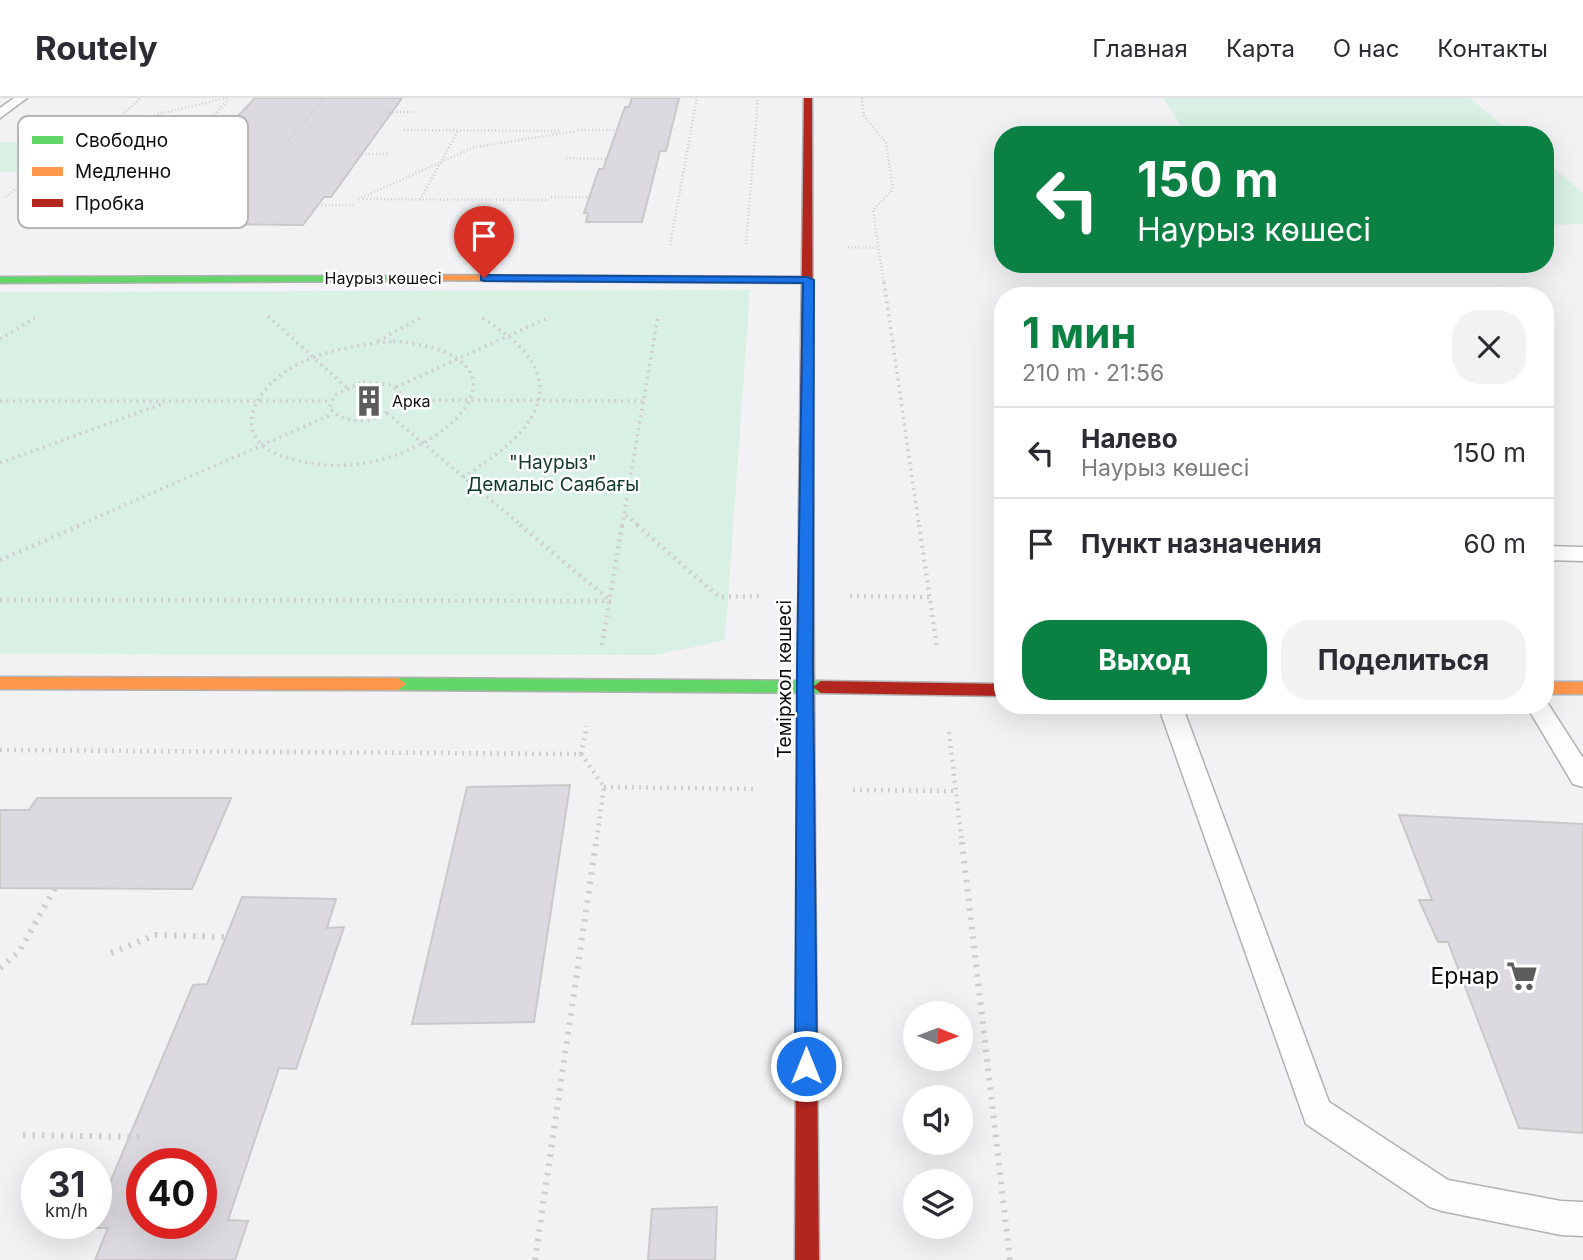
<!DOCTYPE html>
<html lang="ru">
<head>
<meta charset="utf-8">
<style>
	:root { --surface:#fff; --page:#f2f2f3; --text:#2b2b33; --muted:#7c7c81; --line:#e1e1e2; --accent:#0b8043 }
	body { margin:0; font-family:Inter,sans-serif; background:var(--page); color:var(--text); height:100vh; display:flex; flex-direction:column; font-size:26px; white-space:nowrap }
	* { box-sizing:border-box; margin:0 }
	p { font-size:23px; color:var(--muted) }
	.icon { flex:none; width:38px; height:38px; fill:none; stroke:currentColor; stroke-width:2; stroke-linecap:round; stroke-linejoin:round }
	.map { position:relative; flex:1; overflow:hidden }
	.drawer { position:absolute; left:994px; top:189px; width:560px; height:427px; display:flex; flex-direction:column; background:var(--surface); border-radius:28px; box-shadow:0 7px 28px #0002 }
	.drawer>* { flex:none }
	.top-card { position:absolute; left:994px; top:28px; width:560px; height:147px; border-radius:28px; box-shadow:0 7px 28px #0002; background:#0b8043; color:#fff; overflow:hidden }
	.needle { width:46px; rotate:91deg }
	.fabs { position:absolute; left:903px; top:903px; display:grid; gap:14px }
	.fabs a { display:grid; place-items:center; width:70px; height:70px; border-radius:50%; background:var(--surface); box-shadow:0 7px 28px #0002; font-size:35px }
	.speed { position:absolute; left:21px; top:1050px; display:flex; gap:14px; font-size:35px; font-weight:700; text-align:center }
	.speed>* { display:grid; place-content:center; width:91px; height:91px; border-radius:50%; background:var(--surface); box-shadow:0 7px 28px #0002; line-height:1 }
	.speed small { font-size:18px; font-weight:400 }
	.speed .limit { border:10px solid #d22; background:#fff; color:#111 }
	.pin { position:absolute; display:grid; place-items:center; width:60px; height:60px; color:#fff; margin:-72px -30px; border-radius:50% 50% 50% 0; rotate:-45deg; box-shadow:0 0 7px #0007 }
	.pin .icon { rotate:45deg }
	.me { position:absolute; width:77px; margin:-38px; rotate:0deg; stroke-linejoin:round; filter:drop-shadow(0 0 5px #0008) }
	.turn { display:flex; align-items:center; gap:24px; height:147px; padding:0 28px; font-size:32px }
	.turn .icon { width:91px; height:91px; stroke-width:2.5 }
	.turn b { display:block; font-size:49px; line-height:60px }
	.round { display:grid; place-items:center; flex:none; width:74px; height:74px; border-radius:28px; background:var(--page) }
	.headline { display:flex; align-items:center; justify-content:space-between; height:119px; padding:0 28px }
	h1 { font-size:42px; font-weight:700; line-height:52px; color:var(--accent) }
	.button { display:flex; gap:14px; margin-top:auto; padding:14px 28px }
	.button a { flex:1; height:80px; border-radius:28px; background:var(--accent); color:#fff; font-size:28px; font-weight:700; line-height:80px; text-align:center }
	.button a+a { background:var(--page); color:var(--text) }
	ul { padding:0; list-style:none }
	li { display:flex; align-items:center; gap:21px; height:91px; padding:0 28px; border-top:2px solid var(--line) }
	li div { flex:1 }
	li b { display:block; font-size:26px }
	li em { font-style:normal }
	header { display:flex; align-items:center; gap:42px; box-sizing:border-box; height:98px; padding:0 35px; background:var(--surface); border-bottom:2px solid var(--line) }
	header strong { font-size:33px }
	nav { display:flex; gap:38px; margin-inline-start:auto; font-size:24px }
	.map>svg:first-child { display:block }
</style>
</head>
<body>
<header>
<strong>Routely</strong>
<nav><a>Главная</a><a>Карта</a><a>О нас</a><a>Контакты</a></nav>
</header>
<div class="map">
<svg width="1583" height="1162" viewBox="0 0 1583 1162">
	<rect width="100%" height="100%" fill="#f2f1f3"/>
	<g fill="#d9f0e5">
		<path d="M1163 0H1470L1514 37H1187Z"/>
		<path d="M0 44H124L92 74H0Z"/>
		<path d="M1545 63 1583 95V126L1545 127Z"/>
		<path d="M750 192 725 542 656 557 0 556V194Z"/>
	</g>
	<g fill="#ddd9e1" stroke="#c9c9ca" stroke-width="2" fill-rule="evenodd">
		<path d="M255 0H402L331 99H324L303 127 137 125Z"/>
		<path d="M632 0H679L666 53H660L642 124H586L588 115H584L599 71H603L625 9H629Z"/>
		<path d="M570 687 534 924 412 926 467 689Z"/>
		<path d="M37 700H231L192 791 0 790V712H29Z"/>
		<path d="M1399 717 1583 726V1035L1519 1030 1448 844H1438L1419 802H1432Z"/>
		<path d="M242 799 336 801 327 830 344 829 296 971 279 970 228 1122 248 1123 235 1162H95L108 1130H91L96 1125V1118L193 887 207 886ZM142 1066H201V1125H142Z"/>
		<path d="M717 1109 715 1162H648L652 1111Z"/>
	</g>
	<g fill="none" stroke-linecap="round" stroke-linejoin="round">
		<defs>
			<g id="lane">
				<path d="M14 0H27L0 20V10Z"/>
				<path d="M1545 448 1583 449V463L1545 462Z"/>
				<path d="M1545 601 1583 660V689L1573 686 1526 607H1545Z"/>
				<path d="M1158 607H1182L1329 1004 1448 1082 1561 1103 1583 1104V1138L1561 1137 1442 1113 1430 1109 1306 1026Z"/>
			</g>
			<g id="fast">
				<path d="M402 178V182L398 183 0 185V179Z"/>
				<path d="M398 580 821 583 829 589 821 595 398 592 390 586Z"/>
			</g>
			<g id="slow">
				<path d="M398 177 808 179 813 182 808 185 394 182V178Z"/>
				<path d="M806 409 813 413 815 754 812 759 806 762 800 759 797 754 799 413Z"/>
				<path d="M0 579 398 580 406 586 398 592 0 591Z"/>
				<rect x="1545" y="584" width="38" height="12"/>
			</g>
			<g id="jam">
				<path d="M804 0H812L813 413 806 417 799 413Z"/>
				<path d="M821 583 1003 586V598L821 595 813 589Z"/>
				<path d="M806 746 812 749 815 754 819 1162H795L797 754 800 749Z"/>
			</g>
		</defs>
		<use href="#lane" stroke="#b1b1b2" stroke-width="3"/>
		<use href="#fast" stroke="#b1b1b2" stroke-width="3"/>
		<use href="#slow" stroke="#b1b1b2" stroke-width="3"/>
		<use href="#jam" stroke="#b1b1b2" stroke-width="3"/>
		<g stroke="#cececf" stroke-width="2.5" stroke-dasharray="1 2.5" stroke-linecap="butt">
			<path d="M625 0H632"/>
			<path d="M862 0 864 18 886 45 893 91 873 112 884 186"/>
			<path d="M386 14H416"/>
			<path d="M37 28H109L141 0"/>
			<path d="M117 31 142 42 185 48"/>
			<path d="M404 32 561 33"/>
			<path d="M578 32H621"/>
			<path d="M71 44 158 16 227 0"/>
			<path d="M178 55 229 1"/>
			<path d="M277 55 325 0"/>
			<path d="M355 56H388"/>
			<path d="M566 60 606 61"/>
			<path d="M6 99 22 85"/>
			<path d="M551 99H593"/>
			<path d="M70 100 84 85"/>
			<path d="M132 100 146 86"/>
			<path d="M358 101 475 49 577 33"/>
			<path d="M363 101 549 102"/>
			<path d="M420 102 458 33"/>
			<path d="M318 107H355"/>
			<path d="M746 146 758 0"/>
			<path d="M670 147 697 0"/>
			<path d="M848 149 878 150"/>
		</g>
		<g stroke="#cececf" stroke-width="3.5" stroke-dasharray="2 4.5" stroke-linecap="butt">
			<path d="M884 184 919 428"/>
			<path d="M268 218 347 290"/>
			<path d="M0 241 35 220"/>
			<path d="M378 243 422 219"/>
			<path d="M393 243C566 259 422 387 310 365 295 362 278 359 266 350 232 324 265 285 291 270 321 252 359 247 393 243Z"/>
			<path d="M363 284 392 287 401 296C390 325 350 332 329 310L335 297Z"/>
			<path d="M396 289 550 219"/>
			<path d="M400 302 644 303"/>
			<path d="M0 303H331"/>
			<path d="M387 315 522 428"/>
			<path d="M0 365 165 305"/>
			<path d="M463 379C506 352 571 307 523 252 511 238 495 229 480 218"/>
			<path d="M626 417 639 428"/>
			<path d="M77 428 333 316"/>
			<path d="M622 428 658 218"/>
		</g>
		<g stroke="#cececf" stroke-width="4.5" stroke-dasharray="2 5" stroke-linecap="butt">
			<path d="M520 427 611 503"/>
			<path d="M637 427 719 499 761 498"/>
			<path d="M919 427 937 549"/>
			<path d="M0 462 81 427"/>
			<path d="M850 498 930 499"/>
			<path d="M0 502 611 503"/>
			<path d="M602 547 622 427"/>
			<path d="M949 634 962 746"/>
			<path d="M0 652 581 656 604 689 596 746"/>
			<path d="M581 656 587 628"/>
			<path d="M604 689 757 691"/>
			<path d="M853 692 956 693"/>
		</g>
		<g stroke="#cececf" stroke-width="6" stroke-dasharray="2.5 7" stroke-linecap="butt">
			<path d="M962 744 1010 1162"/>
			<path d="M111 855 155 837 226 839"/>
			<path d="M0 870 19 854 55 790"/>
			<path d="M23 1037 146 1039"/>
			<path d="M535 1162 596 744"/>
		</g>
		<use href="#lane" fill="#fdfdfd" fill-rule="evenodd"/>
		<use href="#fast" fill="#63d668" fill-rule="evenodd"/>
		<use href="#slow" fill="#ff974d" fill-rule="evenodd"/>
		<use href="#jam" fill="#b3261e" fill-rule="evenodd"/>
	</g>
	<path fill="#1a73e8" stroke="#114b97" stroke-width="2" d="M481 177 808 179 814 182 813 568 817 968 814 975 806 979 799 975 795 968 797 568 803 185 484 183 481 182Z"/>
	<defs>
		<symbol id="building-bare" viewBox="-9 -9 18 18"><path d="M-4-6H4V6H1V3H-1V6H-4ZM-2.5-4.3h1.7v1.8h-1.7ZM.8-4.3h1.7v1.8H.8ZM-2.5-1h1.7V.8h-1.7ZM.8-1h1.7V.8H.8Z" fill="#5d5d5e" stroke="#fff" stroke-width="2.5" paint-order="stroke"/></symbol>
		<symbol id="supermarket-bare" viewBox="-9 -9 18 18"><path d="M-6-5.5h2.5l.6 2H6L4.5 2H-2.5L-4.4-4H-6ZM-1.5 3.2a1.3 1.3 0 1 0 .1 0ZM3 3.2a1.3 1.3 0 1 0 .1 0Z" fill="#5d5d5e" stroke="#fff" stroke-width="2.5" paint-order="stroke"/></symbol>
	</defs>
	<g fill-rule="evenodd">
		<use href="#building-bare" x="347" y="281" width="44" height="44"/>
		<use href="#supermarket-bare" x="1500" y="856" width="44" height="44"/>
	</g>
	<g text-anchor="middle" stroke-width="5" stroke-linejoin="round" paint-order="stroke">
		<g font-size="16" fill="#0d0d0e" stroke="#fff">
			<text x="383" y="186">Наурыз көшесі</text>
		</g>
		<g font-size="16" fill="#0d0d0e" stroke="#fff" text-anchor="start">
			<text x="392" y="309">Арка</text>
		</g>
		<g font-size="19" fill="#0f3a29" stroke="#fff">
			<text x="553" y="371">"Наурыз"<tspan x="553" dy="22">Демалыс Саябағы</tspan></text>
		</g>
		<g font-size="19" fill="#0d0d0e" stroke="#fff">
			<text transform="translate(784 581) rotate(-90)" y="7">Теміржол көшесі</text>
		</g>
		<g font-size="23" fill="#0d0d0e" stroke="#fff" text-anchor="end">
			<text x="1499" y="886">Ернар</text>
		</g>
	</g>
	<rect x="18" y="18" width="230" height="112" rx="10" fill="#fff" stroke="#b6b6b7" stroke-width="2"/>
	<rect x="32" y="38" width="31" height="8" fill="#63d668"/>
	<rect x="32" y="69" width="31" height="9" fill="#ff974d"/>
	<rect x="32" y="101" width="31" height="8" fill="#b3261e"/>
	<g font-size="19" fill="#0d0d0e">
		<text x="75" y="49">Свободно</text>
		<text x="75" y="80">Медленно</text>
		<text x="75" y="112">Пробка</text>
	</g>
</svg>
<div class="fabs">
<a><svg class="needle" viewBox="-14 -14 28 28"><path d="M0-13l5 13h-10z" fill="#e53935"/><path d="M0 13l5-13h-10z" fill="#7c7c81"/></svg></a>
<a><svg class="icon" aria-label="sound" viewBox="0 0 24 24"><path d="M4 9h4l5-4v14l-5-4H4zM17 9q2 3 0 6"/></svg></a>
<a><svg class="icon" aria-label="layers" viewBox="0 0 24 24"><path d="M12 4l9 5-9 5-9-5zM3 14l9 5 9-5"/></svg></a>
</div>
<div class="speed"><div>31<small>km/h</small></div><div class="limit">40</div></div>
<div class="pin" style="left:484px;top:180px;background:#d93025"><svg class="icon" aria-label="arrive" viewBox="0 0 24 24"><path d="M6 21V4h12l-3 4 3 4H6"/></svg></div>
<svg class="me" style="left:806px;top:968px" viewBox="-20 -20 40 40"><circle r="17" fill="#1a73e8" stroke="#fff" stroke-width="3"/><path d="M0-11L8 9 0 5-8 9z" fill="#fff"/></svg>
<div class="top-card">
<div class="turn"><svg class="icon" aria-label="left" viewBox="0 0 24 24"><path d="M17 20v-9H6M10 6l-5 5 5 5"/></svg><div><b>150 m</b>Наурыз көшесі</div></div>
</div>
<section class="drawer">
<div class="headline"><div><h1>1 мин</h1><p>210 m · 21:56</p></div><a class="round"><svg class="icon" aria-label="close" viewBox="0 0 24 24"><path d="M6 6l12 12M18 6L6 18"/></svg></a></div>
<ul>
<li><svg class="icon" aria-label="left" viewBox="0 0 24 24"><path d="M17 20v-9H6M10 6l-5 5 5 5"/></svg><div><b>Налево</b><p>Наурыз көшесі</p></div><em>150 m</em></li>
<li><svg class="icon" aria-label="arrive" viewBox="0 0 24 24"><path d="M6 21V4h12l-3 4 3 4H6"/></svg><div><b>Пункт назначения</b></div><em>60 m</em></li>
</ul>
<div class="button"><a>Выход</a><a>Поделиться</a></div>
</section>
</div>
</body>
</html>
